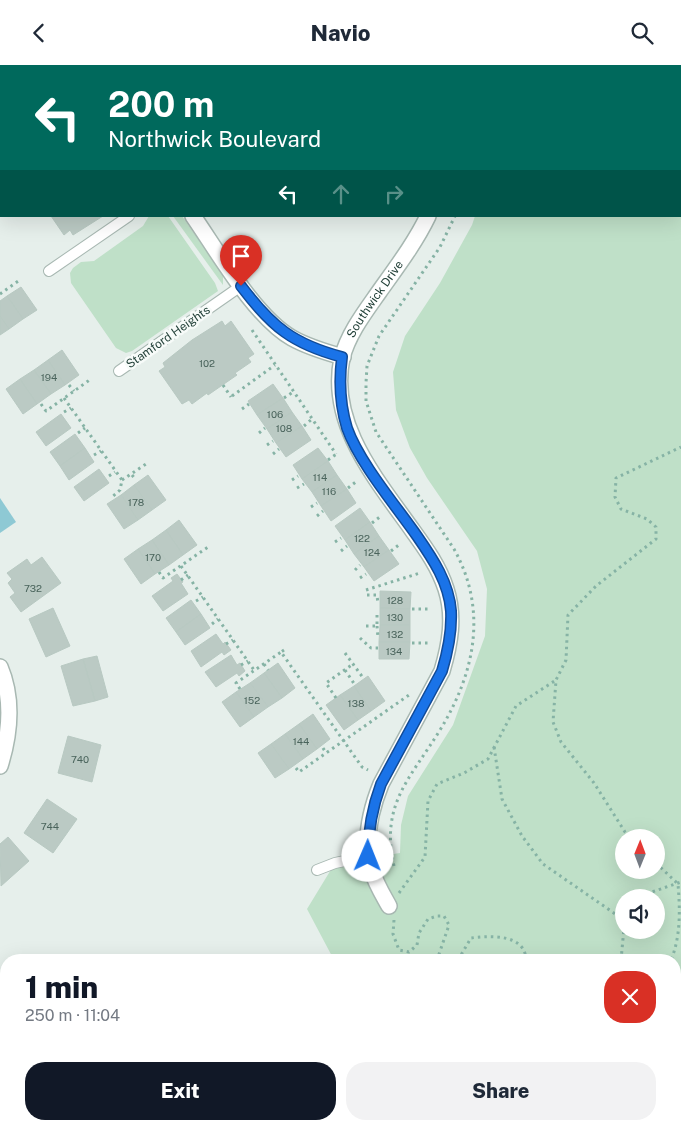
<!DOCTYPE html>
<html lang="en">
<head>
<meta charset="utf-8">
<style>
	:root { --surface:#fff; --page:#f2f2f3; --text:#1f2937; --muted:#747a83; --accent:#111827 }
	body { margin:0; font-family:"Public Sans",sans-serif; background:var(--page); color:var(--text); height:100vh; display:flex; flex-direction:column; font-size:19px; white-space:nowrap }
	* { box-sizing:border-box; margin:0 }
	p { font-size:16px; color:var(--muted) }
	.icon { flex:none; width:28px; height:28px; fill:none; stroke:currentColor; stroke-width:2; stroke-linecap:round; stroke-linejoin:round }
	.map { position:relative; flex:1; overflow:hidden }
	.sheet { position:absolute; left:0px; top:889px; width:681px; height:176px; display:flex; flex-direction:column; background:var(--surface); border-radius:20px 20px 0 0; box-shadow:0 5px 20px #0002 }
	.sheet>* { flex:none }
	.guide { position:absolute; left:0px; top:0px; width:681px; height:152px; box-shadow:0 5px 20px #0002; background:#00695c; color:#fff; overflow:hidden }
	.needle { width:32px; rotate:1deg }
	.buttons { position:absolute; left:615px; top:764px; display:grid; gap:10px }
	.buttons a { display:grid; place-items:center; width:50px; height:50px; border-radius:50%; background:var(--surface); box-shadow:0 5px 20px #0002; font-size:25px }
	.pin { position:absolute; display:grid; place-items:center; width:42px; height:42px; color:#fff; margin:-51px -21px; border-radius:50% 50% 50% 0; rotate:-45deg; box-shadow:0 0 5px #0007 }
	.pin .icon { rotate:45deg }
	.me { position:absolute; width:55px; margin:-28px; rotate:1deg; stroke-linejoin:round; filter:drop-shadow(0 0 4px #0008) }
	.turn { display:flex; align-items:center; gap:18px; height:105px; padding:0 25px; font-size:22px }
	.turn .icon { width:65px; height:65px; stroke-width:2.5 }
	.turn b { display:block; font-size:35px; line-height:42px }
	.lanes { display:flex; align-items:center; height:48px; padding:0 25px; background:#0003; justify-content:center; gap:25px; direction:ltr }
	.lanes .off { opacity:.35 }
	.round { display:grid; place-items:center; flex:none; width:52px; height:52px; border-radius:20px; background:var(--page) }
	.head { display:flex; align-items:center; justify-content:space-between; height:85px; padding:0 25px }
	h1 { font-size:30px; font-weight:800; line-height:38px; color:var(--accent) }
	.cta { display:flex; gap:10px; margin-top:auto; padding:10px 25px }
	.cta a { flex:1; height:58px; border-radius:20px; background:var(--accent); color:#fff; font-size:20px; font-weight:800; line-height:58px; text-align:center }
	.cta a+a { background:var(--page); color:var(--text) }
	header { display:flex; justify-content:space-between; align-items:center; height:65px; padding:0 25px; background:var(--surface); font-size:22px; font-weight:800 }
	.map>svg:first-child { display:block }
</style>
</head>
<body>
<header><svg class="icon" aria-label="back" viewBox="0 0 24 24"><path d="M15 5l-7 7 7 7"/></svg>Navio<svg class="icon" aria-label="search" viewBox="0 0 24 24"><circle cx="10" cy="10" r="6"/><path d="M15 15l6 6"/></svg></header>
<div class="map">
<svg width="681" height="1064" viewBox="0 0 681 1064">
	<rect width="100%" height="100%" fill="#e6efeb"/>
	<g fill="#bfe0c8" fill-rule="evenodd">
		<path d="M509 0H681V1064H445L441 1059H675V895H334L307 844 335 798 400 788 401 760 408 731 453 660 485 571 487 524 477 486 427 413 410 383 396 345 393 307 405 271 440 218 472 160 475 151H680V1H509ZM624 772H656V805H624ZM624 832H656V865H624Z"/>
		<path d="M149 151H168L215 218 218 226 132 286 126 288 116 283 71 218 70 208 73 203 81 197 94 196 143 161Z"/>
		<path d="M173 151H182L223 210V220Z"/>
	</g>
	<path fill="#8ec9d4" d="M0 433 16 457 0 468Z"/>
	<g fill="#bbcac4" stroke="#b8c9c2">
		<path d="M377 0H413L411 1Z"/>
		<path d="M51 151H103L73 170 70 165 64 170Z"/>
		<path d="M21 222 37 245 23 254 7 231Z"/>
		<path d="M7 231 23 254 9 264 0 251V236Z"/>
		<path d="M0 251 9 264 0 270Z"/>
		<path d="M222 256 225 261 231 256 254 289 248 293 251 297 235 308 237 310 208 330 207 328 192 339 189 335 182 339 159 306 165 302 163 298 192 275Z"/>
		<path d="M62 285 79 310 65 320 48 295Z"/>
		<path d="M48 295 65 320 51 329 34 305Z"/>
		<path d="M34 305 51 329 37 339 20 314Z"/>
		<path d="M20 314 37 339 23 349 6 324Z"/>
		<path d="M273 319 283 333 257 350 248 336Z"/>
		<path d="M283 333 292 347 267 364 257 350Z"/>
		<path d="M292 347 302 361 276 378 267 364Z"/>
		<path d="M61 349 71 363 46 381 36 367Z"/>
		<path d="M302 361 311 375 286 392 276 378Z"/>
		<path d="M75 369 85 383 60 401 50 387Z"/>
		<path d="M85 383 94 397 69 415 60 401Z"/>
		<path d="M318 383 328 396 302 414 293 400Z"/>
		<path d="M328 396 337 410 312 427 302 414Z"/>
		<path d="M99 404 109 418 84 436 74 422Z"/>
		<path d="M148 410 166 435 152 445 134 420Z"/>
		<path d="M337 410 347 424 321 441 312 427Z"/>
		<path d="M134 420 152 445 138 455 121 430Z"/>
		<path d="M347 424 356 438 331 456 321 441Z"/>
		<path d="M121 430 138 455 124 464 107 439Z"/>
		<path d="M360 443 370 457 345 475 335 461Z"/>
		<path d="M179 455 197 480 183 490 166 465Z"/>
		<path d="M370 457 379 471 354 489 345 475Z"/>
		<path d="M166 465 183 490 169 500 152 475Z"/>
		<path d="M379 471 389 485 364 502 354 489Z"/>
		<path d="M152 475 169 500 155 509 138 484Z"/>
		<path d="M138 484 155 509 141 519 124 494Z"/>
		<path d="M389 485 399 499 374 516 364 502Z"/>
		<path d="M42 492 61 518 21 547 10 532 15 528 8 518 12 514 7 508 27 494 31 500Z"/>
		<path d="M177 509 183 517 181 518 188 529 163 546 152 531 173 516 171 513Z"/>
		<path d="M380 526 411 527 410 544 380 543Z"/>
		<path d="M191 535 201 549 176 567 166 553Z"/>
		<path d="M53 543 70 581 46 592 29 554Z"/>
		<path d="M380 543 410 544V560H380Z"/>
		<path d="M201 549 210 563 185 580 176 567Z"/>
		<path d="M380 560H410V577H379Z"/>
		<path d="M216 569 223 579 225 577 231 585 224 590 222 587 201 602 191 586Z"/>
		<path d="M379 577H410L409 594H379Z"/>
		<path d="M231 590 237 600 240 598 245 606 239 611 237 608 216 622 205 607Z"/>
		<path d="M97 591 108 632 95 636 83 594Z"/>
		<path d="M83 594 95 636 73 641 61 601Z"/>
		<path d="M278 598 295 623 282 633 264 608Z"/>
		<path d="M264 608 282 633 268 642 250 618Z"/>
		<path d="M368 611 385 636 371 646 354 621Z"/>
		<path d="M250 618 268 642 254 652 236 627Z"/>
		<path d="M354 621 371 646 358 655 340 630Z"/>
		<path d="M236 627 254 652 240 662 222 637Z"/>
		<path d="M340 630 358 655 344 665 326 640Z"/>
		<path d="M313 649 330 674 317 684 299 659Z"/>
		<path d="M299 659 317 684 303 694 285 669Z"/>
		<path d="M285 669 303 694 289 704 271 679Z"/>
		<path d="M68 671 101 680 92 717 58 708Z"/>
		<path d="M271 679 289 704 275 713 258 688Z"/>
		<path d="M47 734 77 754 53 788 24 768Z"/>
		<path d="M8 772 29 796 1 821 0 779Z"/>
	</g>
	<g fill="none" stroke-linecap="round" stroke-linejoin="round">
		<defs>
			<g id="service">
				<path d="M49 206 129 151"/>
				<path d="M119 306 241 221"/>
				<path d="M317 805 335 798 368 791"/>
			</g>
			<g id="minor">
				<path d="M87 0 88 1"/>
				<path d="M466 1V0"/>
				<path d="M193 151C218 187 255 252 292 273 308 282 325 287 343 292"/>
				<path d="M0 602C14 635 10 669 0 701"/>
				<path id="s1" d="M389 841C383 830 376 819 372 806 363 777 370 746 381 719L442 606C450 579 455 552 446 524 439 502 426 484 413 466 377 415 328 359 342 293 348 269 365 247 379 227 396 203 415 178 428 151"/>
			</g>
		</defs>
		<use href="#service" stroke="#a8b8b2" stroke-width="12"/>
		<use href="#minor" stroke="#a8b8b2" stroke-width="18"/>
		<g stroke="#86b3a5" stroke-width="3" stroke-dasharray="2.5 4" stroke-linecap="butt">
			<path d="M10 1 12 0"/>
			<path d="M53 1 55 0"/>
			<path d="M491 1 492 0"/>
			<path d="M0 229 21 214"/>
			<path d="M252 265 336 389"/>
			<path d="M69 320 74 326"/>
			<path d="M223 320 231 332"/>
			<path d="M232 331 275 300"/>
			<path d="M64 333 122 415 120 425 111 433"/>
			<path d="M284 333 293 327"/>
			<path d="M41 339 46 346 91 314"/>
			<path d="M242 344 249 339"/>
			<path d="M64 347 71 343"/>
			<path d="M304 361 312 354"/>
			<path d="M78 368 85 363"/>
			<path d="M259 368 265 363"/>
			<path d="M267 380 273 376"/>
			<path d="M273 389 279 384"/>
			<path d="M94 390 101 386"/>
			<path d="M328 395 338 388"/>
			<path d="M132 410 136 415"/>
			<path d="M109 411 115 407"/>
			<path d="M122 415 149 397"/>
			<path d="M292 415 298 411"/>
			<path d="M297 423 304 419"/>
			<path d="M348 423 357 416"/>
			<path d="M311 442 317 438"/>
			<path d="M317 451 323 446"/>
			<path d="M372 458 381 451"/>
			<path d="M335 477 341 473"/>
			<path d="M341 486 347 481"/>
			<path d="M391 486 400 479"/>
			<path d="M181 501 254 605"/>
			<path d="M355 505 360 500"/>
			<path d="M159 507 163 513 208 482"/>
			<path d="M360 513 366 509"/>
			<path d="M181 515 188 510"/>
			<path d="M366 525 420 508"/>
			<path d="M367 530H377L378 539"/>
			<path d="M196 536 203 532"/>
			<path d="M412 544H431"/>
			<path d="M212 559 218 554"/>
			<path d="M366 561H377V550H378"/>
			<path d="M377 561 378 573"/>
			<path d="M360 573 371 583H378"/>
			<path d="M412 578H431"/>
			<path d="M226 579 233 575"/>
			<path d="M284 585 281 587 362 702 368 705"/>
			<path d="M345 588 364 614"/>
			<path d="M264 599 268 605"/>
			<path d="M241 600 248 596"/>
			<path d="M345 605 355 620"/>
			<path d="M240 624 236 618 281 587"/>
			<path d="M336 633 326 618 353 599"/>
			<path d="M494 682 502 734 522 771 543 799 624 855"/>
			<path d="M323 683 326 688"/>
			<path d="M296 703 299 707 409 630"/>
			<path d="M630 772 625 767 594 718 561 677 553 657 556 615 566 595 568 550 596 521 656 474V462L647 454 621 444 615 432 616 413 681 382"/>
			<path d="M656 798 678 819C680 844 681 871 671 895"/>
			<path d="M394 801C380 739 410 714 440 665 475 608 488 545 454 484L376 367 366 336V318L367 301 379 271 440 182 455 151"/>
			<path d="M399 828 425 792 428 736 437 719 464 708 488 694 516 641 556 615"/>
			<path d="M641 832 643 830 681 817"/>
			<path d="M394 855 393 869 399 885 409 887 417 880 419 868 428 854 437 851H444L449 860 437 895"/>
			<path d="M458 895 471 873C485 871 514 869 523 884 525 887 526 892 527 895"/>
			<path d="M621 895 624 863"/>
			<path d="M675 915 681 919"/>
			<path d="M675 1027 681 1024"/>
			<path d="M523 1059 526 1064"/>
			<path d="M599 1064 600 1059"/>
			<path d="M653 1064V1059"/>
		</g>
		<use href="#service" stroke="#fff" stroke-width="10"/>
		<use href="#minor" stroke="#fff" stroke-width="15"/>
	</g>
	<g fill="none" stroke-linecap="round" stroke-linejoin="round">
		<defs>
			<path id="route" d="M241 221C272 262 293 279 342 292 339 315 340 340 347 363 359 397 396 441 417 471 433 494 449 518 451 546 452 567 448 586 442 606L381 719C372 743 368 765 368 791"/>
		</defs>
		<use href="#route" stroke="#114b97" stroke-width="12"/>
		<use href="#route" stroke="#1a73e8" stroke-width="9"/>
	</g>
	<g text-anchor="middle" stroke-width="5" stroke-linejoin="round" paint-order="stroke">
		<g font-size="10" fill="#4a645c">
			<text x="207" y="302">102</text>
			<text x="49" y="316">194</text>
			<text x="275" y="353">106</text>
			<text x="284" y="367">108</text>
			<text x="320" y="416">114</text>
			<text x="329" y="430">116</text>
			<text x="136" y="441">178</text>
			<text x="362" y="477">122</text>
			<text x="372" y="491">124</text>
			<text x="153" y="496">170</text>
			<text x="33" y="527">732</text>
			<text x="395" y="539">128</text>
			<text x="395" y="556">130</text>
			<text x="395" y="573">132</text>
			<text x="394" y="590">134</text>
			<text x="252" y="639">152</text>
			<text x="356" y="642">138</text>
			<text x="301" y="680">144</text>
			<text x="80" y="698">740</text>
			<text x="50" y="765">744</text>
		</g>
		<g font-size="12" fill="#24423a" stroke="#f7fbf9">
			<text dy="4" stroke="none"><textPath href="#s1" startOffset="668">Southwick Drive</textPath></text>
			<text transform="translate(168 272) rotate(-35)" y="4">Stamford Heights</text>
		</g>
	</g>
</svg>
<div class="buttons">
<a><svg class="needle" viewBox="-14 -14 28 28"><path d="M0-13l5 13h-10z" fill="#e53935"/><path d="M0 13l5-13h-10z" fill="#747a83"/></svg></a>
<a><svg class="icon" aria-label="sound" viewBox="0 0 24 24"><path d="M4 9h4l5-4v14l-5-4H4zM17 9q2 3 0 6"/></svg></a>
</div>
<div class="pin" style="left:241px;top:221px;background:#d93025"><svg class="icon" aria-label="arrive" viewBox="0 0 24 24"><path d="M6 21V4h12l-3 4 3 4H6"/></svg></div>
<svg class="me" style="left:368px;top:791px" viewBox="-20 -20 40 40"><circle r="19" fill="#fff"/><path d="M0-13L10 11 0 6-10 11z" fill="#1a73e8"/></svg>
<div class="guide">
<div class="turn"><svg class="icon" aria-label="left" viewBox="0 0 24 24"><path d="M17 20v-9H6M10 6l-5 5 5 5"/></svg><div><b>200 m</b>Northwick Boulevard</div></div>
<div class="lanes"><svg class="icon" aria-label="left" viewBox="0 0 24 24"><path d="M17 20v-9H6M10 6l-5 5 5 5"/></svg><svg class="icon off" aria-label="ahead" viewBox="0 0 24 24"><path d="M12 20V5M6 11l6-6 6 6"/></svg><svg class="icon off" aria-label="right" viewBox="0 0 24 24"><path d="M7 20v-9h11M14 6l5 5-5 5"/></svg></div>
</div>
<section class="sheet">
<div class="head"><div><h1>1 min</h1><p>250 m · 11:04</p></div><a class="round" style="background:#d93025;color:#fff"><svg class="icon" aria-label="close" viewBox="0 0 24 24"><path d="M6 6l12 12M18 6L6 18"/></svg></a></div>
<div class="cta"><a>Exit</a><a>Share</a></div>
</section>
</div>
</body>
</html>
